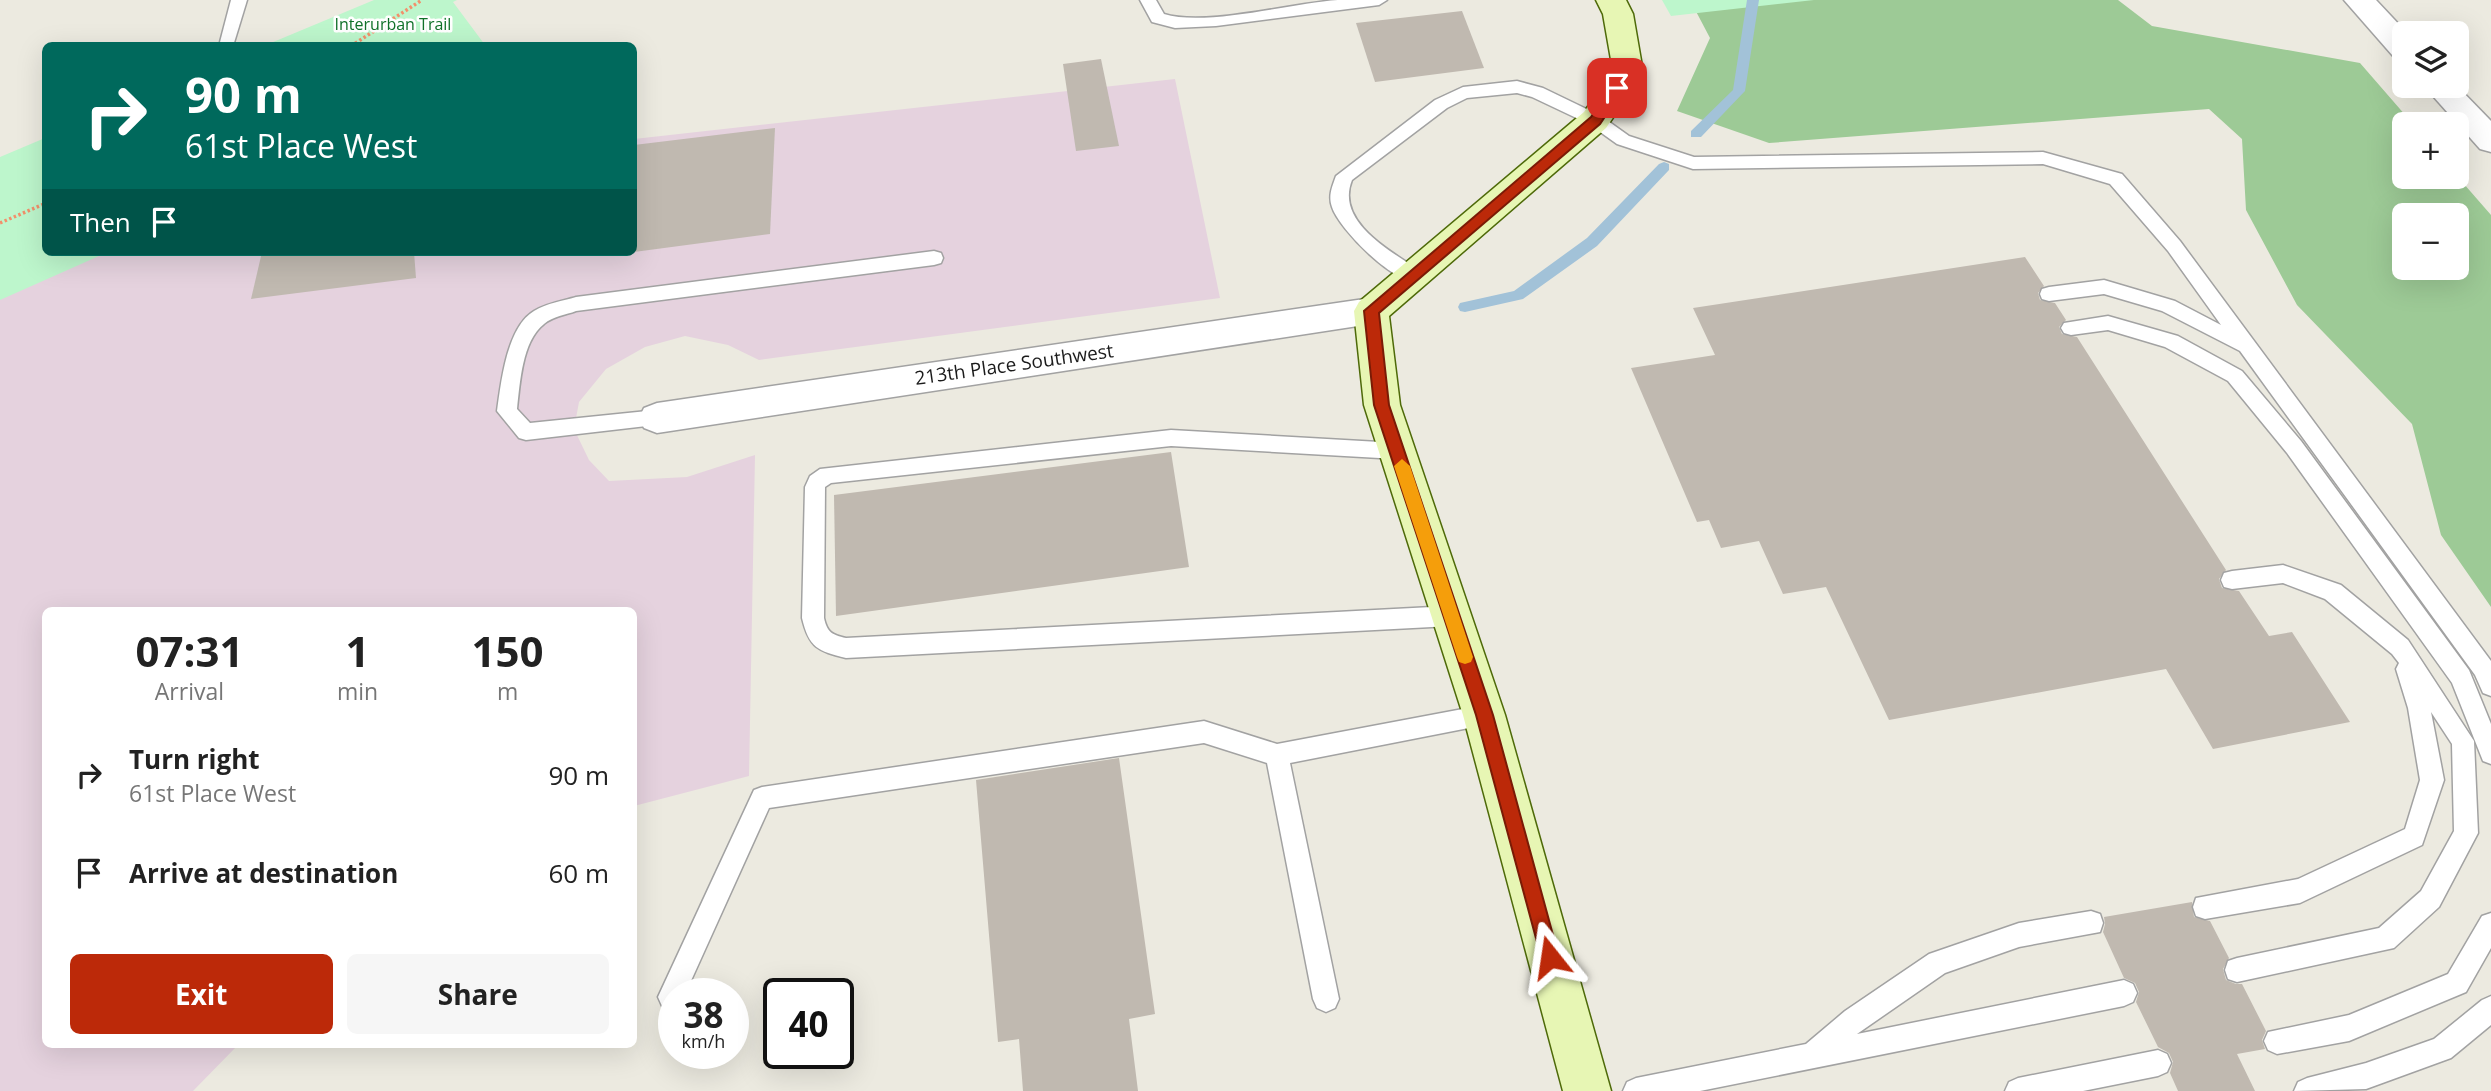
<!DOCTYPE html>
<html lang="en">
<head>
<meta charset="utf-8">
<style>
	:root { --surface:#fff; --page:#f6f6f6; --text:#222; --muted:#767676; --accent:#bc2909 }
	body { margin:0; font-family:"Open Sans",sans-serif; background:var(--page); color:var(--text); height:100vh; display:flex; flex-direction:column; font-size:26px; white-space:nowrap }
	* { box-sizing:border-box; margin:0 }
	p { font-size:23px; color:var(--muted) }
	.icon { flex:none; width:38px; height:38px; fill:none; stroke:currentColor; stroke-width:2; stroke-linecap:round; stroke-linejoin:round }
	.map { position:relative; flex:1; overflow:hidden }
	.sheet { position:absolute; left:42px; top:607px; width:595px; height:441px; display:flex; flex-direction:column; background:var(--surface); border-radius:10px; box-shadow:0 7px 28px #0002 }
	.sheet>* { flex:none }
	.guide { position:absolute; left:42px; top:42px; width:595px; height:214px; border-radius:10px; box-shadow:0 7px 28px #0002; background:#00695c; color:#fff; overflow:hidden }
	.controls { position:absolute; left:2392px; top:21px; display:grid; gap:14px }
	.controls a { display:grid; place-items:center; width:77px; height:77px; border-radius:10px; background:var(--surface); box-shadow:0 7px 28px #0002; font-size:35px }
	.speed { position:absolute; left:658px; top:978px; display:flex; gap:14px; font-size:35px; font-weight:700; text-align:center }
	.speed>* { display:grid; place-content:center; width:91px; height:91px; border-radius:50%; background:var(--surface); box-shadow:0 7px 28px #0002; line-height:1 }
	.speed small { font-size:18px; font-weight:400 }
	.speed .limit { border:4px solid #111; border-radius:10px; background:#fff; color:#111 }
	.pin { position:absolute; display:grid; place-items:center; width:60px; height:60px; color:#fff; margin:-30px; border-radius:14px; box-shadow:0 4px 10px #0006 }
	.me { position:absolute; width:77px; margin:-38px; rotate:345deg; stroke-linejoin:round; filter:drop-shadow(0 0 5px #0008) }
	.turn { display:flex; align-items:center; gap:24px; height:147px; padding:0 28px; font-size:32px }
	.turn .icon { width:91px; height:91px; stroke-width:2.5 }
	.turn b { display:block; font-size:49px; line-height:60px }
	.then { display:flex; align-items:center; height:66px; padding:0 28px; background:#0003; gap:14px; font-size:26px }
	.eta { display:flex; justify-content:space-evenly; align-items:center; height:119px; text-align:center }
	.eta b { font-size:42px; font-weight:700; line-height:49px }
	.action { display:flex; gap:14px; margin-top:auto; padding:14px 28px }
	.action a { flex:1; height:80px; border-radius:10px; background:var(--accent); color:#fff; font-size:28px; font-weight:700; line-height:80px; text-align:center }
	.action a+a { background:var(--page); color:var(--text) }
	ul { padding:0; list-style:none }
	li { display:flex; align-items:center; gap:21px; height:98px; padding:0 28px }
	li div { flex:1 }
	li b { display:block; font-size:26px }
	li em { font-style:normal }
	.map>svg:first-child { display:block }
</style>
</head>
<body>
<div class="map">
<svg width="2491" height="1091" viewBox="0 0 2491 1091">
	<rect width="100%" height="100%" fill="#eceae0"/>
	<path fill="#e5d2de" d="M1175 79 1220 298 759 360 728 345 685 336 645 347 606 369 579 402 574 429 589 460 609 481 687 477 755 455 749 776 634 806V611H46V1045H238L193 1091H0V288L81 252H634V139Z"/>
	<path fill="#9dca96" fill-rule="evenodd" d="M1690 0H2118L2152 26 2360 63 2413 124H2404V177L2457 176 2491 215V607L2441 535 2412 424 2297 305 2246 210 2242 139 2209 109 1769 143 1677 111 1710 38ZM2404 215H2457V268H2404Z"/>
	<g fill="#bdf6cc">
		<path d="M374 0H457L453 2 485 45H266Z"/>
		<path d="M1662 0H1814L1671 16Z"/>
		<path d="M45 138 46 252H108L0 300V157Z"/>
	</g>
	<g fill="none" stroke-linecap="round" stroke-linejoin="round">
		<g fill="#a2c2d8" fill-rule="evenodd">
			<path d="M1747 0H1759L1745 91 1701 137H1691V131L1733 90Z"/>
			<path d="M1664 162 1669 164V170L1597 246 1523 299 1465 312 1460 311 1458 307 1460 303 1514 291 1587 238 1659 164Z"/>
		</g>
	</g>
	<g fill="#c0b9b0">
		<path d="M1462 11 1484 68 1375 82 1356 23Z"/>
		<path d="M1101 59 1119 146 1076 151 1063 64Z"/>
		<path d="M775 128 770 234 634 252V145Z"/>
		<path d="M262 252H414L416 278 251 299Z"/>
		<path d="M2025 257 2044 286 2038 293 2040 300 2055 303 2066 320 2059 327 2062 334 2077 337 2226 570 2219 579 2222 588 2239 591 2269 636 2292 632 2350 722 2213 749 2166 669 1889 720 1826 587 1783 594 1759 541 1721 548 1709 520 1697 522 1631 368 1715 355 1693 308Z"/>
		<path d="M1171 452 1189 567 836 616 834 495Z"/>
		<path d="M1119 758 1155 1014 1129 1019 1138 1091H1023L1019 1039 998 1042 976 780Z"/>
		<path d="M2192 902 2194 917 2210 921 2229 958 2223 969 2226 980 2236 984H2242L2266 1031 2262 1040 2265 1049 2237 1054 2255 1091H2178L2170 1073 2173 1062 2169 1053 2158 1047 2136 1002 2139 992 2135 983 2124 978 2103 932 2105 924 2104 917Z"/>
	</g>
	<g fill="none" stroke-linecap="round" stroke-linejoin="round">
		<defs>
			<g id="lane">
				<path d="M231 0H247L233 46H219Z"/>
				<path d="M1140 0H1156L1164 14C1206 27 1291 3 1338 0 1354 0 1371 0 1387 0L1379 5 1216 26 1175 28 1152 22Z"/>
				<path d="M1517 81 1543 88 1601 116 1629 136 1694 157 2043 152 2122 174 2180 241 2491 661V696L2483 693 2475 675 2240 351 2162 311 2104 294 2049 301 2042 299 2040 294 2042 289 2049 287 2104 280 2175 301 2221 325 2168 251 2110 184 2043 164 1693 169 1617 144 1589 124 1532 97 1517 93 1467 98 1447 108 1352 180C1335 222 1391 251 1420 271L1422 276 1420 281C1397 288 1339 229 1332 207 1328 196 1332 187 1336 176L1435 100 1463 87Z"/>
				<path d="M934 251 941 253 943 258 941 263 934 265 576 311C566 315 553 316 544 324 522 341 520 383 517 409L530 423 657 410 664 412 667 418 664 424 526 440 519 438 497 411C501 382 507 327 534 311 547 303 563 301 576 297Z"/>
				<path d="M2108 316 2178 336 2242 371 2301 441 2469 670 2491 724V764L2483 761 2452 683 2287 453 2228 381 2165 347 2108 330 2071 335 2064 333 2061 328 2064 323Z"/>
				<path d="M1171 430 1397 443 1404 445 1407 451 1404 457 1397 459 1171 446 831 483 825 487 824 618C827 632 832 635 846 638L1451 606 1459 609 1462 616 1459 623 1451 626 846 658C818 651 809 648 802 618L805 487 810 476 820 469Z"/>
				<path d="M2283 565 2341 585 2408 640 2474 741 2478 833 2439 907 2394 948 2237 982 2228 979 2225 970 2228 961 2237 958 2379 928 2421 891 2454 831 2452 744 2431 712 2444 780 2422 845 2300 903 2205 919 2196 916 2193 907 2196 898 2298 879 2405 829 2420 780 2408 708 2396 669 2399 663 2392 654 2325 599 2283 583 2232 589 2224 587 2221 580 2224 573 2232 571Z"/>
				<path d="M1484 705 1492 708 1495 715 1492 722 1484 725 1290 763 1339 999 1335 1008 1326 1012 1317 1008 1313 999 1267 763 1204 743 769 808 685 994H674V1008L671 1010 662 1006 658 997 754 790 762 787 1204 721 1277 744Z"/>
				<path d="M2091 911 2100 914 2103 923 2100 932 2019 947 1945 973 1857 1034 2124 980 2133 984 2137 993 2133 1002 2124 1006 1700 1091H1623L1627 1082 1636 1078 1806 1044 1845 1011 1929 954 2019 923Z"/>
				<path d="M2491 913V948L2466 992 2349 1041 2277 1054 2268 1050 2264 1041 2268 1032 2349 1015 2448 974 2482 916Z"/>
				<path d="M2491 996V1025L2451 1058 2366 1089 2294 1091 2298 1082 2307 1078 2366 1063 2434 1039 2482 1000Z"/>
				<path d="M2158 1050 2167 1054 2171 1063 2167 1072 2158 1076 2083 1091H2005L2009 1082 2018 1078Z"/>
			</g>
			<g id="street">
				<path d="M2344 0H2376L2407 33H2404V59L2393 56Z"/>
				<path d="M2424 86H2457L2491 121V152L2480 149Z"/>
				<path d="M1371 298 1383 302 1388 311 1383 320 1371 324 657 433 644 428 639 418 644 408 657 403Z"/>
			</g>
			<path id="secondary" d="M1596 0H1626L1633 14 1643 72 1639 79 1606 128 1389 316 1400 405 1505 715 1611 1091H1563L1463 715 1364 405 1354 311 1359 302 1584 112 1613 71 1603 14Z"/>
		</defs>
		<use href="#lane" stroke="#a2a2a2" stroke-width="3"/>
		<use href="#street" stroke="#a2a2a2" stroke-width="3"/>
		<use href="#secondary" stroke="#4e6a09" stroke-width="3"/>
		<g stroke="#f2906b" stroke-width="3.5" stroke-dasharray="2.5 2.5" stroke-linecap="butt">
			<path d="M351 46 422 0"/>
			<path d="M0 223 46 203"/>
		</g>
		<use href="#lane" fill="#fff" fill-rule="evenodd"/>
		<use href="#street" fill="#fff" fill-rule="evenodd"/>
		<use href="#secondary" fill="#e7f6b4" fill-rule="evenodd"/>
	</g>
	<path fill="#bc2909" stroke="#7a1b06" stroke-width="2" d="M1617 84 1624 88 1600 124 1379 313 1389 405 1493 715 1559 957 1557 964 1550 966 1543 964 1541 957 1476 715 1374 405 1364 311 1591 117 1613 85Z"/>
	<path fill="#f59e0b" d="M1402 459 1410 466 1473 657 1471 662 1465 664 1459 662 1457 657 1394 466Z"/>
	<g text-anchor="middle" stroke-width="5" stroke-linejoin="round" paint-order="stroke">
		<g font-size="16" fill="#107129" stroke="#fff">
			<text x="393" y="30">Interurban Trail</text>
		</g>
		<g font-size="19" fill="#1b1b1b" stroke="#fff">
			<text transform="translate(1014 364) rotate(-8)" y="7">213th Place Southwest</text>
		</g>
	</g>
</svg>
<div class="controls">
<a><svg class="icon" aria-label="layers" viewBox="0 0 24 24"><path d="M12 4l9 5-9 5-9-5zM3 14l9 5 9-5"/></svg></a>
<a>+</a>
<a>−</a>
</div>
<div class="speed"><div>38<small>km/h</small></div><div class="limit">40</div></div>
<div class="pin" style="left:1617px;top:88px;background:#d93025"><svg class="icon" aria-label="arrive" viewBox="0 0 24 24"><path d="M6 21V4h12l-3 4 3 4H6"/></svg></div>
<svg class="me" style="left:1550px;top:957px" viewBox="-20 -20 40 40"><path d="M0-17L14 15 0 8-14 15z" fill="#bc2909" stroke="#fff" stroke-width="4"/></svg>
<div class="guide">
<div class="turn"><svg class="icon" aria-label="right" viewBox="0 0 24 24"><path d="M7 20v-9h11M14 6l5 5-5 5"/></svg><div><b>90 m</b>61st Place West</div></div>
<div class="then">Then<svg class="icon" aria-label="arrive" viewBox="0 0 24 24"><path d="M6 21V4h12l-3 4 3 4H6"/></svg></div>
</div>
<section class="sheet">
<div class="eta">
<div><b>07:31</b><p>Arrival</p></div>
<div><b>1</b><p>min</p></div>
<div><b>150</b><p>m</p></div>
</div>
<ul>
<li><svg class="icon" aria-label="right" viewBox="0 0 24 24"><path d="M7 20v-9h11M14 6l5 5-5 5"/></svg><div><b>Turn right</b><p>61st Place West</p></div><em>90 m</em></li>
<li><svg class="icon" aria-label="arrive" viewBox="0 0 24 24"><path d="M6 21V4h12l-3 4 3 4H6"/></svg><div><b>Arrive at destination</b></div><em>60 m</em></li>
</ul>
<div class="action"><a>Exit</a><a>Share</a></div>
</section>
</div>
</body>
</html>
